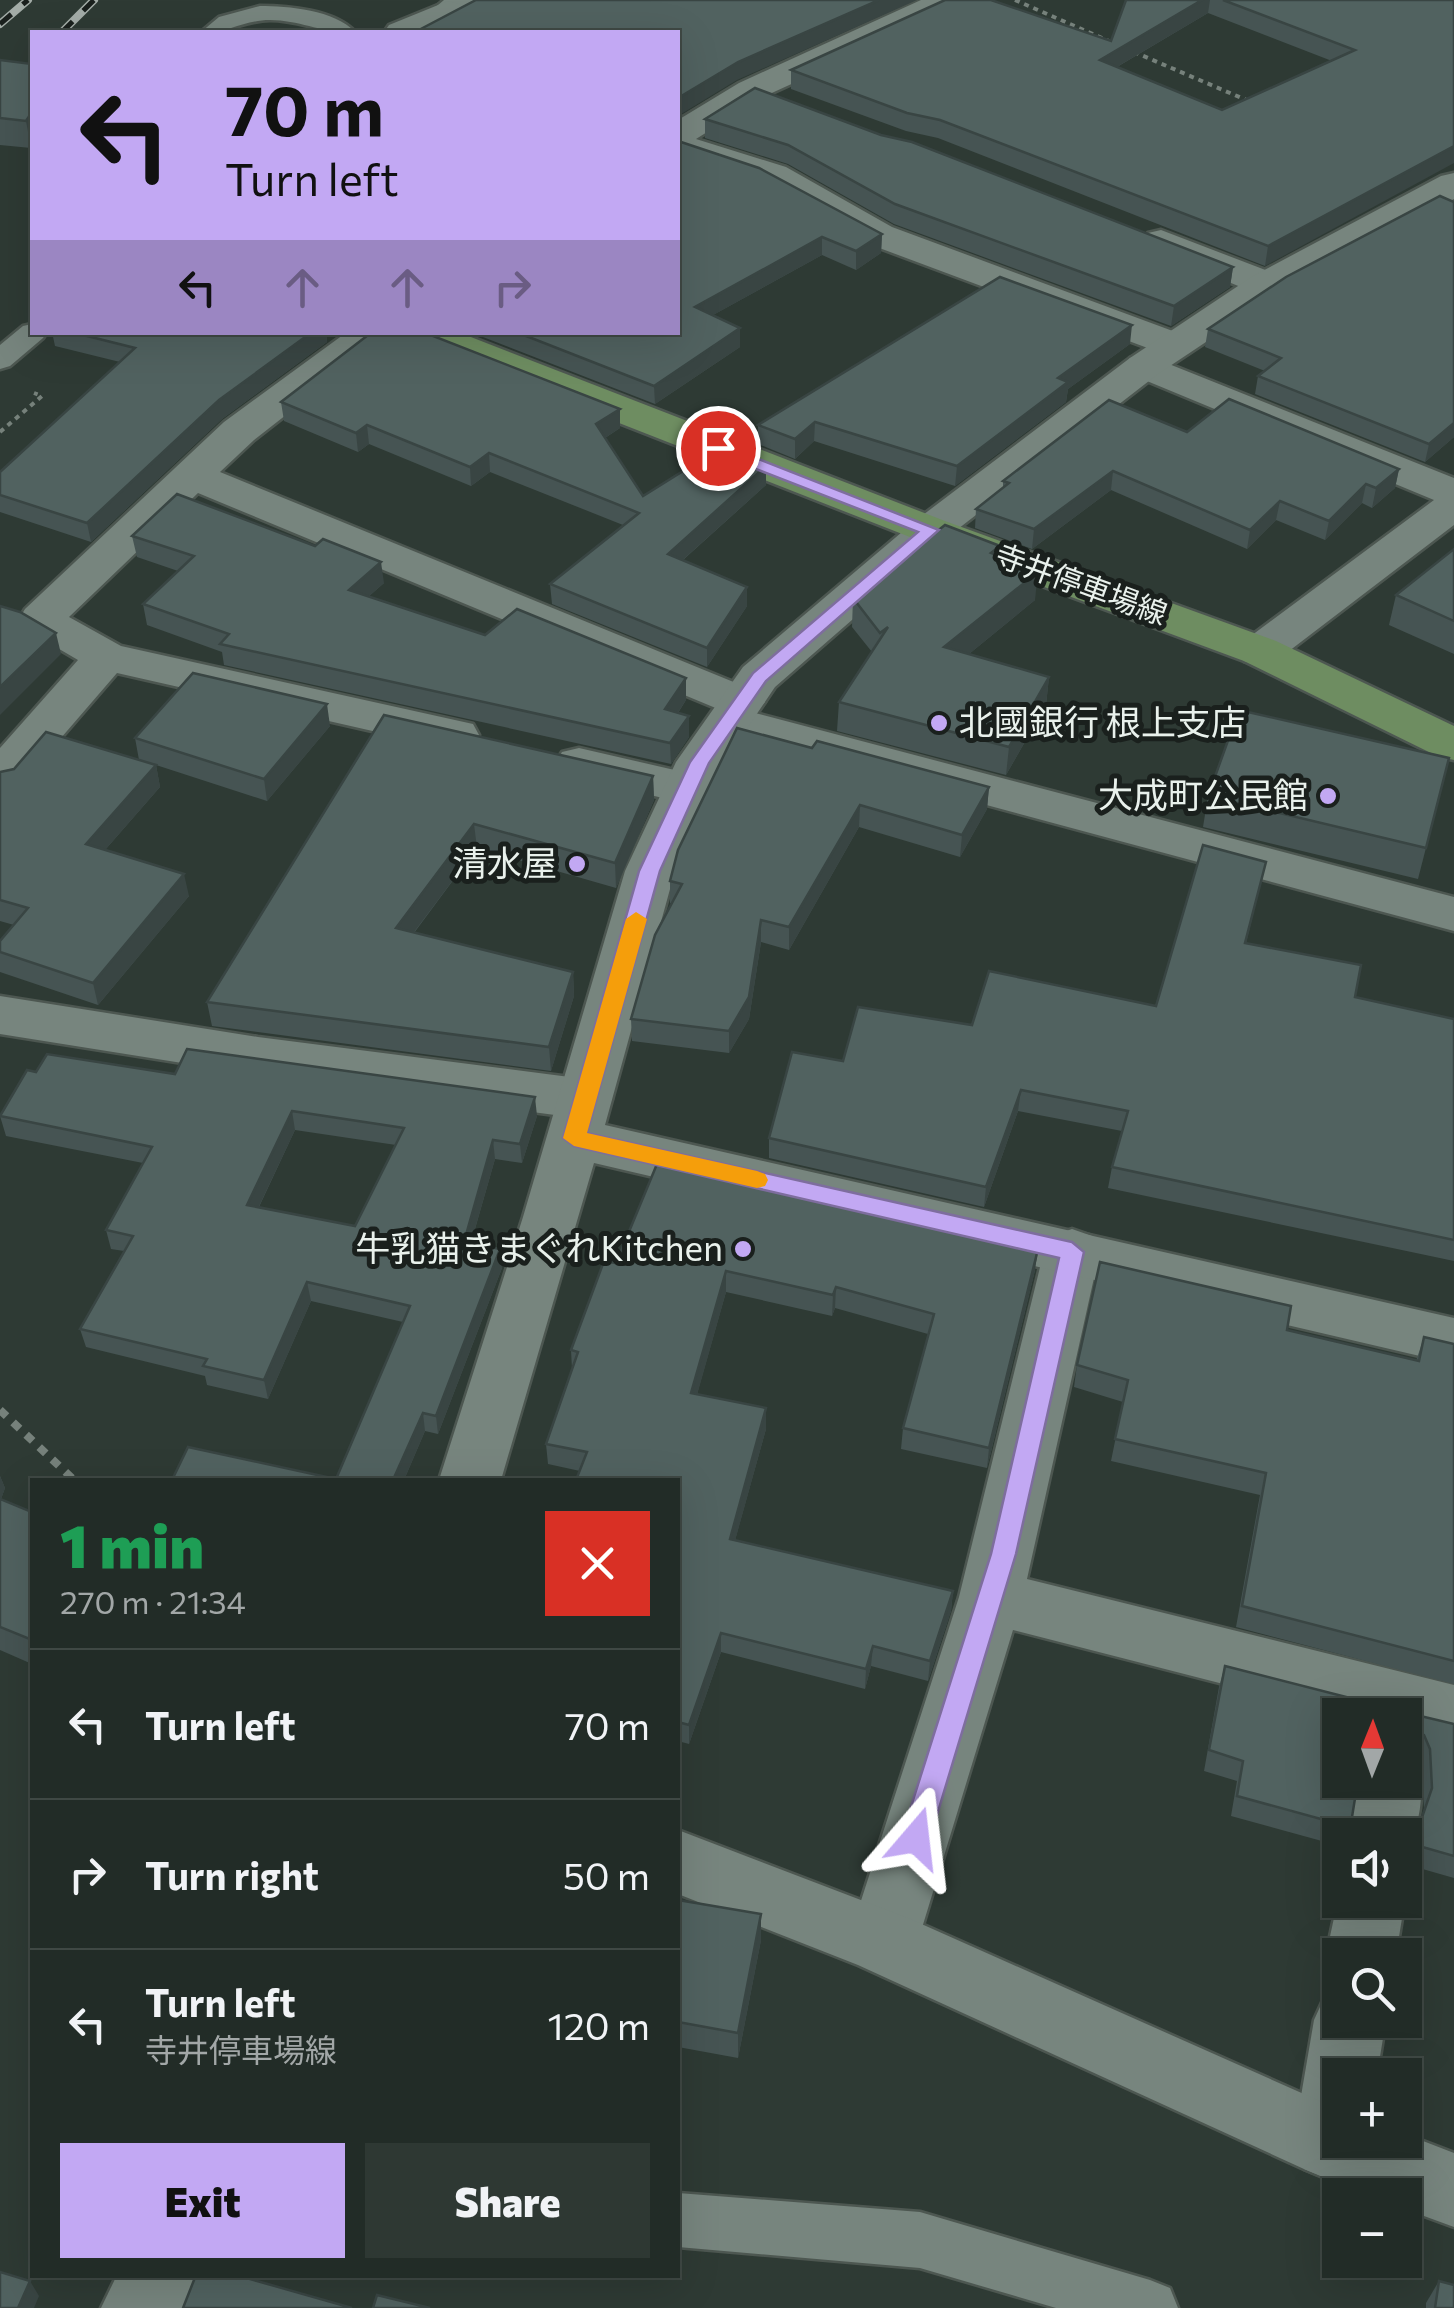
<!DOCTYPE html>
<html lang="en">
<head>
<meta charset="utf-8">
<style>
	:root { --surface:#222c27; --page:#2e3833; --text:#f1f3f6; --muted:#a2a7a7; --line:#3f4844; --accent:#c2a8f3 }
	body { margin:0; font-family:Commissioner,"Noto Sans JP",sans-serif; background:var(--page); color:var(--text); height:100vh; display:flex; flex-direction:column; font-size:38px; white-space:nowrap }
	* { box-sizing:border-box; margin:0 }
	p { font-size:32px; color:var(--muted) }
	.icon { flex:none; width:55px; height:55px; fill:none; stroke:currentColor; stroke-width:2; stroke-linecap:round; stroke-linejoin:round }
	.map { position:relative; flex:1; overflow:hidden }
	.details { position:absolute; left:30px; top:1478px; width:650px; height:800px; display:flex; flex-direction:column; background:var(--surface); border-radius:0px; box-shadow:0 10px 40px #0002,0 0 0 2px var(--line) }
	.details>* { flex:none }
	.hud { position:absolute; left:30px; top:30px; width:650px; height:305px; border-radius:0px; box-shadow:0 10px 40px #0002,0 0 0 2px var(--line); background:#c2a8f3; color:#111; overflow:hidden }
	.needle { width:65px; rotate:1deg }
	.buttons { position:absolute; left:1322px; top:1698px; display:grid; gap:20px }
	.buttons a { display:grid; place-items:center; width:100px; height:100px; border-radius:0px; background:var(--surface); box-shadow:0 10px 40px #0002,0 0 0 2px var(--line); font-size:50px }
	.pin { position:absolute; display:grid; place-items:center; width:85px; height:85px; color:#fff; margin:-42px; border:5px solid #fff; border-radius:50%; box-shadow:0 2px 10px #0007 }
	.me { position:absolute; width:110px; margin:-55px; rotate:17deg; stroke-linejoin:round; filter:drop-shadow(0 0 8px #0008) }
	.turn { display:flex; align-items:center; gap:35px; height:210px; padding:0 30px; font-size:45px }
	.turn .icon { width:130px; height:130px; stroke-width:2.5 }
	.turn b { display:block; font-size:70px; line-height:85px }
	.lanes { display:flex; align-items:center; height:95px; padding:0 30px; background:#0003; justify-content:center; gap:50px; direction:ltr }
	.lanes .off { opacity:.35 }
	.round { display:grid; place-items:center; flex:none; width:105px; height:105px; border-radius:0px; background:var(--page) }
	.head { display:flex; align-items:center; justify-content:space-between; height:170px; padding:0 30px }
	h1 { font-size:60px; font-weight:800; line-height:75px; color:#1e9e55 }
	.primary-button { display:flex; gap:20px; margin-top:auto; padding:20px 30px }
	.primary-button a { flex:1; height:115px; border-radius:0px; background:var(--accent); color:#111; font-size:40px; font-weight:800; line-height:115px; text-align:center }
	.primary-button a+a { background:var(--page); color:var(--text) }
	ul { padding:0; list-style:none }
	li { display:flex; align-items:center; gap:30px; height:150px; padding:0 30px; border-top:2px solid var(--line) }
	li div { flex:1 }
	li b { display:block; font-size:38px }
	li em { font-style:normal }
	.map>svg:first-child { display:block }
</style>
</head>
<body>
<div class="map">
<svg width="1454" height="2308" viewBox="0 0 1454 2308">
	<rect width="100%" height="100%" fill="#2e3a34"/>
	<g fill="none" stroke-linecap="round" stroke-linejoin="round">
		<defs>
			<g id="service">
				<path d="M260 6C288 6 335 10 355 32 322 34 301 20 270 20 244 20 226 34 201 32L219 17Z"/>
				<path d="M32 324V332H47L43 338 10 366 0 369V345L23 326Z"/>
				<path d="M678 2193 920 2212 1150 2280 1170 2288 1178 2308H1056L920 2268 678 2247Z"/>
			</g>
			<g id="minor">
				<path d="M444 0H486C476 15 454 22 436 18L431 11Z"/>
				<path d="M921 0H964L960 7 763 97 696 139 786 167 892 227 1189 337 1195 345 1189 353 1175 357 1161 353 866 243 760 183 678 156V120L739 83Z"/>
				<path d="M1161 230 1281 276 1286 284 1281 292 1267 296 1253 292 1148 249 1142 241 1148 233Z"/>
				<path d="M347 332H392L254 440 220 472 758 692 765 702 755 713 1454 897V931L712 731 706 721 718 709 198 493 69 617 121 646 473 724 479 735 473 746 456 750 117 673 17 789 0 793V748L78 660 25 629 19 619 25 609 224 422Z"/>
				<path d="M1144 354 1454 478V525L1276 661 1260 665 1244 661 1237 651 1244 641 1434 500 1130 374 1124 366 1130 358Z"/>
				<path d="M579 748 705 777 712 788 705 799 688 804 562 774 555 763 562 752Z"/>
				<path d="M0 996 258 1037 585 1079 604 1085 612 1099 604 1113 585 1119 258 1075 0 1034Z"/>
				<path d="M1072 1229 1092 1236 1100 1251 1027 1579 1454 1685V1743L1405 1731V1715H1344L1013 1630 918 1941 908 1964 883 1974 858 1964 848 1941 959 1597 1044 1251 1052 1236Z"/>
				<path d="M1405 1755 1414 1759C1428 1790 1419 1826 1405 1857V1835H1347L1357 1780H1405Z"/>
				<path d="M1340 1890V1900H1405L1396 1955H1340V1980L1326 1955Z"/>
				<path d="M1340 1989V2020H1386L1377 2075H1340V2140H1367L1356 2169 1330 2180 1304 2169 1293 2143 1314 2020 1325 1996Z"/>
			</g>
			<g id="tertiary">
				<path d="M448 1 460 4 465 11C447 35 410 34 384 32L389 25Z"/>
				<path d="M1454 173V199L1281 292 1158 374 945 539 775 687 723 764 675 871 605 1125 1454 1318V1364L594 1163 501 1480H439L523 1217 625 871 676 762 743 667 915 521 1130 358 1253 276 1441 176Z"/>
				<path d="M678 1830 908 1918 1340 2110V2140H1405V2134L1454 2153V2227L1405 2209V2195H1369L1304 2169 858 1965 678 1894Z"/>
				<path d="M117 2275H203L188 2308H101Z"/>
			</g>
			<path id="secondary" d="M402 332H458L945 521 1276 641 1454 726V760L1437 756 1244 661 915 539 407 340Z"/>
		</defs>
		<use href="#service" stroke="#4d5751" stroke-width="5"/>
		<use href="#minor" stroke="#4d5751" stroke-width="5"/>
		<use href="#tertiary" stroke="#4d5751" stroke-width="5"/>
		<use href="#secondary" stroke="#4d5751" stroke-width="5"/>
		<g stroke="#76817b" stroke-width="4" stroke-dasharray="5 5" stroke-linecap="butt">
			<path d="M1015 0 1109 41"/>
			<path d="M1134 52 1251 102"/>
			<path d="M0 432 42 396 34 393"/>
		</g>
		<path stroke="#76817b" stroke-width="8" stroke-dasharray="9 9" stroke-linecap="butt" d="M0 1410 74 1480"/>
		<use href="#service" fill="#77857e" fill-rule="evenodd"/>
		<use href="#minor" fill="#77857e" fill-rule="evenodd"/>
		<use href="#tertiary" fill="#77857e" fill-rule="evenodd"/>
		<use href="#secondary" fill="#6e8d61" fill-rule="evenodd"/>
		<defs>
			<g id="rail">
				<path d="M0 24 28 0"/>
				<path d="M62 32 94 0"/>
			</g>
		</defs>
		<use href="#rail" stroke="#a3aca7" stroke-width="8"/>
		<use href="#rail" stroke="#1a201d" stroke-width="5" stroke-dasharray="15" stroke-linecap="butt"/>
	</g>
	<g fill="#465453" fill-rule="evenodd">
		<path d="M1126 0H1454L1265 266 938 138 906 131 791 89V70L1111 41ZM1208 13 1332 61 1222 110 1117 67Z"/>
		<path d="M0 60 32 64 31 148 0 145Z"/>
		<path d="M705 119 1233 267 1230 287 1171 326 894 224 788 164 705 138Z"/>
		<path d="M678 141 882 234 881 253 856 270 822 255 713 315 740 347 655 404 470 332H678Z"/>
		<path d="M1286 277 1454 437 1425 462 1255 394 1258 376 1265 371 1205 347 1208 329Z"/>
		<path d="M52 332H326L327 342 222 419 91 542 0 512V472L120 362 55 346Z"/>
		<path d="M1130 344 1068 389 1066 402 955 486 814 441 795 459 758 444V425Z"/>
		<path d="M281 402 620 409V428L605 438 643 496 766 485 683 560 747 606 707 667 552 604 550 584 623 525 490 472 471 486 369 444 358 452 284 421Z"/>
		<path d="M1187 432 1399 469 1395 488 1372 508 1362 503 1325 540 1276 520 1247 549 1111 490 1032 549 975 528 976 509 1003 488V481Z"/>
		<path d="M132 536 384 583 368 597 686 700 678 713 689 716V737L671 764 224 665 222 652 147 625 143 604 178 571 137 557Z"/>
		<path d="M1454 549V654L1389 625 1396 595Z"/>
		<path d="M999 556 1035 600 969 654 1049 677 1046 705 1006 775 837 731 839 702 872 652 852 627 853 598Z"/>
		<path d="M384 715 653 776 654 800 616 888 477 848 414 933 573 972 574 996 551 1071 212 1026 207 1002Z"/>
		<path d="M330 726 267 801 156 765 160 787 105 850 189 896 98 1005 0 972V941L14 925 0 921V772L139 760 135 738Z"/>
		<path d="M812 748 989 787 987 809 960 857 859 827 789 950 761 942 749 1019 729 1053 632 1041 631 1019 671 903H670V881Z"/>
		<path d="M1449 758 1418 879 1203 827 1208 796Z"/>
		<path d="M1266 862 1246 943 1355 997 1454 1019V1261L1108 1188 1112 1167 1122 1131 1018 1111 984 1207 769 1158V1138L843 1061 972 1025 1156 1006Z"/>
		<path d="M36 1072 175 1074 537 1116 522 1163 495 1159 471 1243 502 1268 438 1434 425 1431 404 1480H172L336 1479 403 1322 311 1301 268 1399 207 1385 205 1376 86 1347 80 1329 124 1251 111 1249 106 1230 143 1163 6 1136 0 1116ZM295 1130 396 1145 355 1226 259 1207Z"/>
		<path d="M616 1263 1035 1270 987 1468 901 1449 903 1428 928 1334 835 1308 832 1316 726 1292 697 1394 766 1429 735 1540 953 1591 951 1611 928 1681 871 1666 865 1689 721 1652 689 1744 678 1741V1480L580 1471 548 1464 546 1444 572 1369 571 1350Z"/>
		<path d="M1287 1330 1416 1361 1424 1337 1454 1344V1684L1236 1627 1260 1495 1111 1461 1123 1402 1074 1387 1077 1365Z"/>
		<path d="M0 1476 5 1488 1 1499 32 1512V1664L0 1650Z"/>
		<path d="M1225 1666 1350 1698H1409L1412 1714 1454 1724V1878L1405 1864V1835H1340V1846L1231 1816 1237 1781 1204 1771 1219 1687ZM1340 1715H1405V1767L1410 1753 1416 1756 1422 1770 1424 1809 1413 1840 1410 1837 1409 1819 1352 1817 1358 1780H1340Z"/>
		<path d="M678 1900 761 1914V1940L738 2058 678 2047Z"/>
		<path d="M1439 2281 1454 2308H1426V2303Z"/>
	</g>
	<g fill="#394543">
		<path d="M879 0H917L737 80 678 116V98L738 62Z"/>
		<path d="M1202 0H1210L1208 13 1098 78 1100 60Z"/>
		<path d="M32 112V147L31 148 26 121Z"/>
		<path d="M1454 146V163L1265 266 1268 246Z"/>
		<path d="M882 234 881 253 856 270V251Z"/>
		<path d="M822 237V255L695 325V307Z"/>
		<path d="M1233 267 1230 287 1171 326 1174 306Z"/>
		<path d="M1132 325 1130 344 1068 389 1066 402 955 486 957 466 1058 378Z"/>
		<path d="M740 328V347L655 404 654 386Z"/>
		<path d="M312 332H326L327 342 222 419 91 542 87 523 219 400Z"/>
		<path d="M620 409V428L597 443 596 424Z"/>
		<path d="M815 422 814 441 795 459V439Z"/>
		<path d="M1454 423V437L1425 462 1429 444Z"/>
		<path d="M367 425 369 444 358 452 356 433Z"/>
		<path d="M489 453 490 472 471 486 470 467Z"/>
		<path d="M766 466V485L668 573V554Z"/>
		<path d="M1399 469 1395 488 1372 508 1376 488Z"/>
		<path d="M1113 471 1111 490 1032 549 1034 529Z"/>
		<path d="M1366 484 1362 503 1325 540 1329 521Z"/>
		<path d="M1280 501 1276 520 1247 549 1250 530Z"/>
		<path d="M1000 546 998 574 991 553Z"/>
		<path d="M381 562 384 583 352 611 349 590Z"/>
		<path d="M1038 572 1035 600 942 676 944 647Z"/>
		<path d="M747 587V606L707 667V648Z"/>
		<path d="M56 633 61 654 0 715V687Z"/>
		<path d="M1049 677 1046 705 1006 775 1009 747Z"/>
		<path d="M686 678V700L666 731 665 709Z"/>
		<path d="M327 704 330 726 267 801 264 779Z"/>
		<path d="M689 716V737L671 764 670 743Z"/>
		<path d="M156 765 160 787 91 866 86 844Z"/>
		<path d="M653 776 654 800 616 888 615 863Z"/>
		<path d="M989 787 987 809 960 857 962 835Z"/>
		<path d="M860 805 859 827 789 950V927Z"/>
		<path d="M474 824 477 848 399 952 396 928Z"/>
		<path d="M184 874 189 896 98 1005 93 983Z"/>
		<path d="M761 920V942L749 1019 729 1053V1031Z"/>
		<path d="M573 972 574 996 551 1071 549 1047Z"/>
		<path d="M1021 1090 1018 1111 984 1207 986 1187Z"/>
		<path d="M535 1097 537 1116 522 1163 520 1144Z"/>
		<path d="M292 1111 295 1130 251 1223 247 1205Z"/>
		<path d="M493 1140 495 1159 466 1260 464 1242Z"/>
		<path d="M500 1249 502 1268 438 1434 436 1416Z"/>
		<path d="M1038 1249 1035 1270 987 1468 989 1448Z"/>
		<path d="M726 1271V1292L692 1413 691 1393Z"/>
		<path d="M307 1282 311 1301 268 1399 264 1380Z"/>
		<path d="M836 1287 835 1308 832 1316 833 1295Z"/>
		<path d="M766 1408V1429L730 1559V1539Z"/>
		<path d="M423 1413 425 1431 404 1480H393Z"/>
		<path d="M0 1476 5 1488 0 1502Z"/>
		<path d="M953 1591 951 1611 928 1681 930 1661Z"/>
		<path d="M721 1633V1652L689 1744V1725Z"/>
		<path d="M873 1646 871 1666 865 1689 866 1669Z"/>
		<path d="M761 1914V1940L738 2058V2033Z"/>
		<path d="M30 2281 39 2296 34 2308H18Z"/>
	</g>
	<g fill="#516260" stroke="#394543" stroke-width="2.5" fill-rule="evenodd">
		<path d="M476 0H879L738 62 678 98V32H415Z"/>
		<path d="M945 0H991L1111 41 1126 0H1202L1100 60 1222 110 1355 50 1223 0H1454V146L1268 246 940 120 907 113 791 70Z"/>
		<path d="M0 60 32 64V112L26 121 0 118Z"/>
		<path d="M755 88 881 135 912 142 1233 267 1174 306 895 204 788 145 705 119Z"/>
		<path d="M678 141 759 168 882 234 856 251 822 237 695 307 740 328 654 386 516 332H678Z"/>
		<path d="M1440 196 1454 202V423L1429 444 1258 376 1281 358 1208 329 1286 277Z"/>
		<path d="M1000 277 1132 325 1058 378 1068 382 957 466 815 422 795 439 758 425Z"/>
		<path d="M71 332H312L219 400 87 523 0 495V472L135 348Z"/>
		<path d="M372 332H423L620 409 596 424 643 496 720 448 766 466 668 554 747 587 707 648 550 584 639 513 489 453 470 467 367 425 356 433 281 402Z"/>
		<path d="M1229 399 1399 469 1376 488 1366 484 1329 521 1280 501 1250 530 1113 471 1034 529 976 509 1009 483 1003 481 1109 400 1187 432Z"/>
		<path d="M177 494 315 546 323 539 381 562 349 590 485 635 517 609 686 678 665 709 689 716 670 743 220 644 229 634 143 604 194 556 132 536Z"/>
		<path d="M945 525 1000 546 991 553 1038 572 944 647 1049 677 1009 747 839 702 888 627 880 633 853 598Z"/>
		<path d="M1454 549V621L1396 595Z"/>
		<path d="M0 606 20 612 56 633 0 687Z"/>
		<path d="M193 673 327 704 264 779 135 738Z"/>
		<path d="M1239 710 1449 758 1426 848 1208 796Z"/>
		<path d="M384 715 653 776 615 863 474 824 396 928 573 972 549 1047 207 1002Z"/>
		<path d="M737 728 812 748 817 741 989 787 962 835 860 805 789 927 761 920 749 997 729 1031 631 1019 655 935 682 884 670 881 678 850Z"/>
		<path d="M46 732 156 765 86 844 184 874 93 983 0 952V941L28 908 0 900V772L14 769Z"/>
		<path d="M1203 845 1266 862 1245 943 1361 965 1355 997 1454 1019V1240L1112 1167 1128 1111 1021 1090 986 1187 769 1138 792 1052 843 1061 858 1007 972 1025 989 971 1156 1006Z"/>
		<path d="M187 1049 535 1097 520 1144 493 1140 464 1242 500 1249 436 1416 423 1413 393 1480H172L188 1447 336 1479 410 1306 307 1282 264 1380 203 1366 207 1359 80 1329 133 1236 106 1230 152 1147 0 1116 27 1070 36 1072 47 1054 175 1074ZM292 1111 404 1128 355 1226 247 1205Z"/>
		<path d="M657 1164 1038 1249 989 1448 903 1428 934 1314 836 1287 833 1295 726 1271 691 1393 766 1408 730 1539 953 1591 930 1661 873 1646 866 1669 721 1633 689 1725 678 1722V1480H576L587 1452 546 1444 578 1352 571 1350 604 1261 616 1263Z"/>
		<path d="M1100 1262 1291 1306 1287 1330 1419 1361 1424 1337 1454 1344V1661L1242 1606 1266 1473 1115 1439 1128 1380 1077 1365Z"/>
		<path d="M0 1499 32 1512V1640L0 1627Z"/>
		<path d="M1225 1666 1350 1698H1409L1412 1714 1454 1724V1856L1405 1842V1835H1379L1237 1796 1243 1761 1209 1750ZM1340 1715H1405V1756H1409L1412 1731 1424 1735 1430 1749 1432 1788 1414 1841 1410 1837 1409 1819 1352 1817 1358 1780H1340Z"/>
		<path d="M678 1900 761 1914 738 2033 678 2022Z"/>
		<path d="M0 2272 30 2281 18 2308H0Z"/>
		<path d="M196 2275H236L352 2308H183Z"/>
		<path d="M1439 2281 1454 2285V2308H1435Z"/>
		<path d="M377 2295 430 2308H373Z"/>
	</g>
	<path fill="#c2a8f3" stroke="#7e6d9e" stroke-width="2.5" d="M718 443 939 530 766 681 709 763 660 871 587 1133 1072 1242 1084 1252 1016 1554 930 1838 925 1847 916 1851 906 1847 901 1838 991 1554 1059 1258 574 1146 563 1138 639 871 690 762 753 673 918 532 712 452V445Z"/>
	<path fill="#f59e0b" d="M636 912 647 919 587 1133 757 1171 765 1174 768 1180 765 1186 757 1188 574 1146 563 1138 626 919Z"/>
	<g fill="#c2a8f3" stroke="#1a201d" stroke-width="4">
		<circle cx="939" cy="723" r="10"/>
		<circle cx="1328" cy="796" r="10"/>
		<circle cx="577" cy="864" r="10"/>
		<circle cx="743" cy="1249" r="10"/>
	</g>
	<g text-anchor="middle" stroke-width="10" stroke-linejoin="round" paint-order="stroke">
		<g font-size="30" fill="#e9f1ec" stroke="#1a201d">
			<text transform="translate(1081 585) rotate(20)" y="10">寺井停車場線</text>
		</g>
		<g font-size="35" fill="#e9f1ec" stroke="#1a201d" text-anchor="end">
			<text x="959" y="735" text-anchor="start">北國銀行 根上支店</text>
			<text x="1308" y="808">大成町公民館</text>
			<text x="557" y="876">清水屋</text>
			<text x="723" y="1261">牛乳猫きまぐれKitchen</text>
		</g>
	</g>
</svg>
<div class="buttons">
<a><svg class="needle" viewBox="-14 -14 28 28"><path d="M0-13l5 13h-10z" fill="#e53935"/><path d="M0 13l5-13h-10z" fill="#a2a7a7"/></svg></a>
<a><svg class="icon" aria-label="sound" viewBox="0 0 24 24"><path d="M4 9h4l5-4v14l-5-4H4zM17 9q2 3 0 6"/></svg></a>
<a><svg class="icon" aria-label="search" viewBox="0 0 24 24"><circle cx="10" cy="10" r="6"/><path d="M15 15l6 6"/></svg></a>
<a>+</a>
<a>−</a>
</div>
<div class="pin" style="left:718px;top:448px;background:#d93025"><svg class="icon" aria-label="arrive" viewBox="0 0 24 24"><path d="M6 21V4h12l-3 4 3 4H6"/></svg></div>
<svg class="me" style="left:916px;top:1838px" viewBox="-20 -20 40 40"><path d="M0-17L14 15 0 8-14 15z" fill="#c2a8f3" stroke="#fff" stroke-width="4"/></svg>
<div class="hud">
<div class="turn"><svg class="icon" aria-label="left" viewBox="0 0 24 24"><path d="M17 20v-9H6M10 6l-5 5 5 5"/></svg><div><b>70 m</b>Turn left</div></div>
<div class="lanes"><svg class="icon" aria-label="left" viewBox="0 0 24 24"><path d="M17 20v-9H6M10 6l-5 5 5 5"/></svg><svg class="icon off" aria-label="ahead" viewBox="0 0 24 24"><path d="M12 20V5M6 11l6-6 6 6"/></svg><svg class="icon off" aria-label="ahead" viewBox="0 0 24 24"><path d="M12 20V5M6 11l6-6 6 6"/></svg><svg class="icon off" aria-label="right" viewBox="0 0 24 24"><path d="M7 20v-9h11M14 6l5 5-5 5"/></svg></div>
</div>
<section class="details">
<div class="head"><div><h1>1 min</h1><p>270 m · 21:34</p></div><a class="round" style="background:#d93025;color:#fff"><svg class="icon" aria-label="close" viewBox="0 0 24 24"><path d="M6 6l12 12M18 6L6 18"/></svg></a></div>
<ul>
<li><svg class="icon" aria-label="left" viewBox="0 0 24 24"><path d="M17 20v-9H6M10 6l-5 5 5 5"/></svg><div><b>Turn left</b></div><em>70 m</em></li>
<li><svg class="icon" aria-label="right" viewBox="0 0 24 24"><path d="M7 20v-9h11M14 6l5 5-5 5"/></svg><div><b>Turn right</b></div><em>50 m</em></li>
<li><svg class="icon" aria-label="left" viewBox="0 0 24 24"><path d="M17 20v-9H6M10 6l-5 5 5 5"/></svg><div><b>Turn left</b><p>寺井停車場線</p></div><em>120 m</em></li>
</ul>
<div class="primary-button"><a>Exit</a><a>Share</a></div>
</section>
</div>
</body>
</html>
